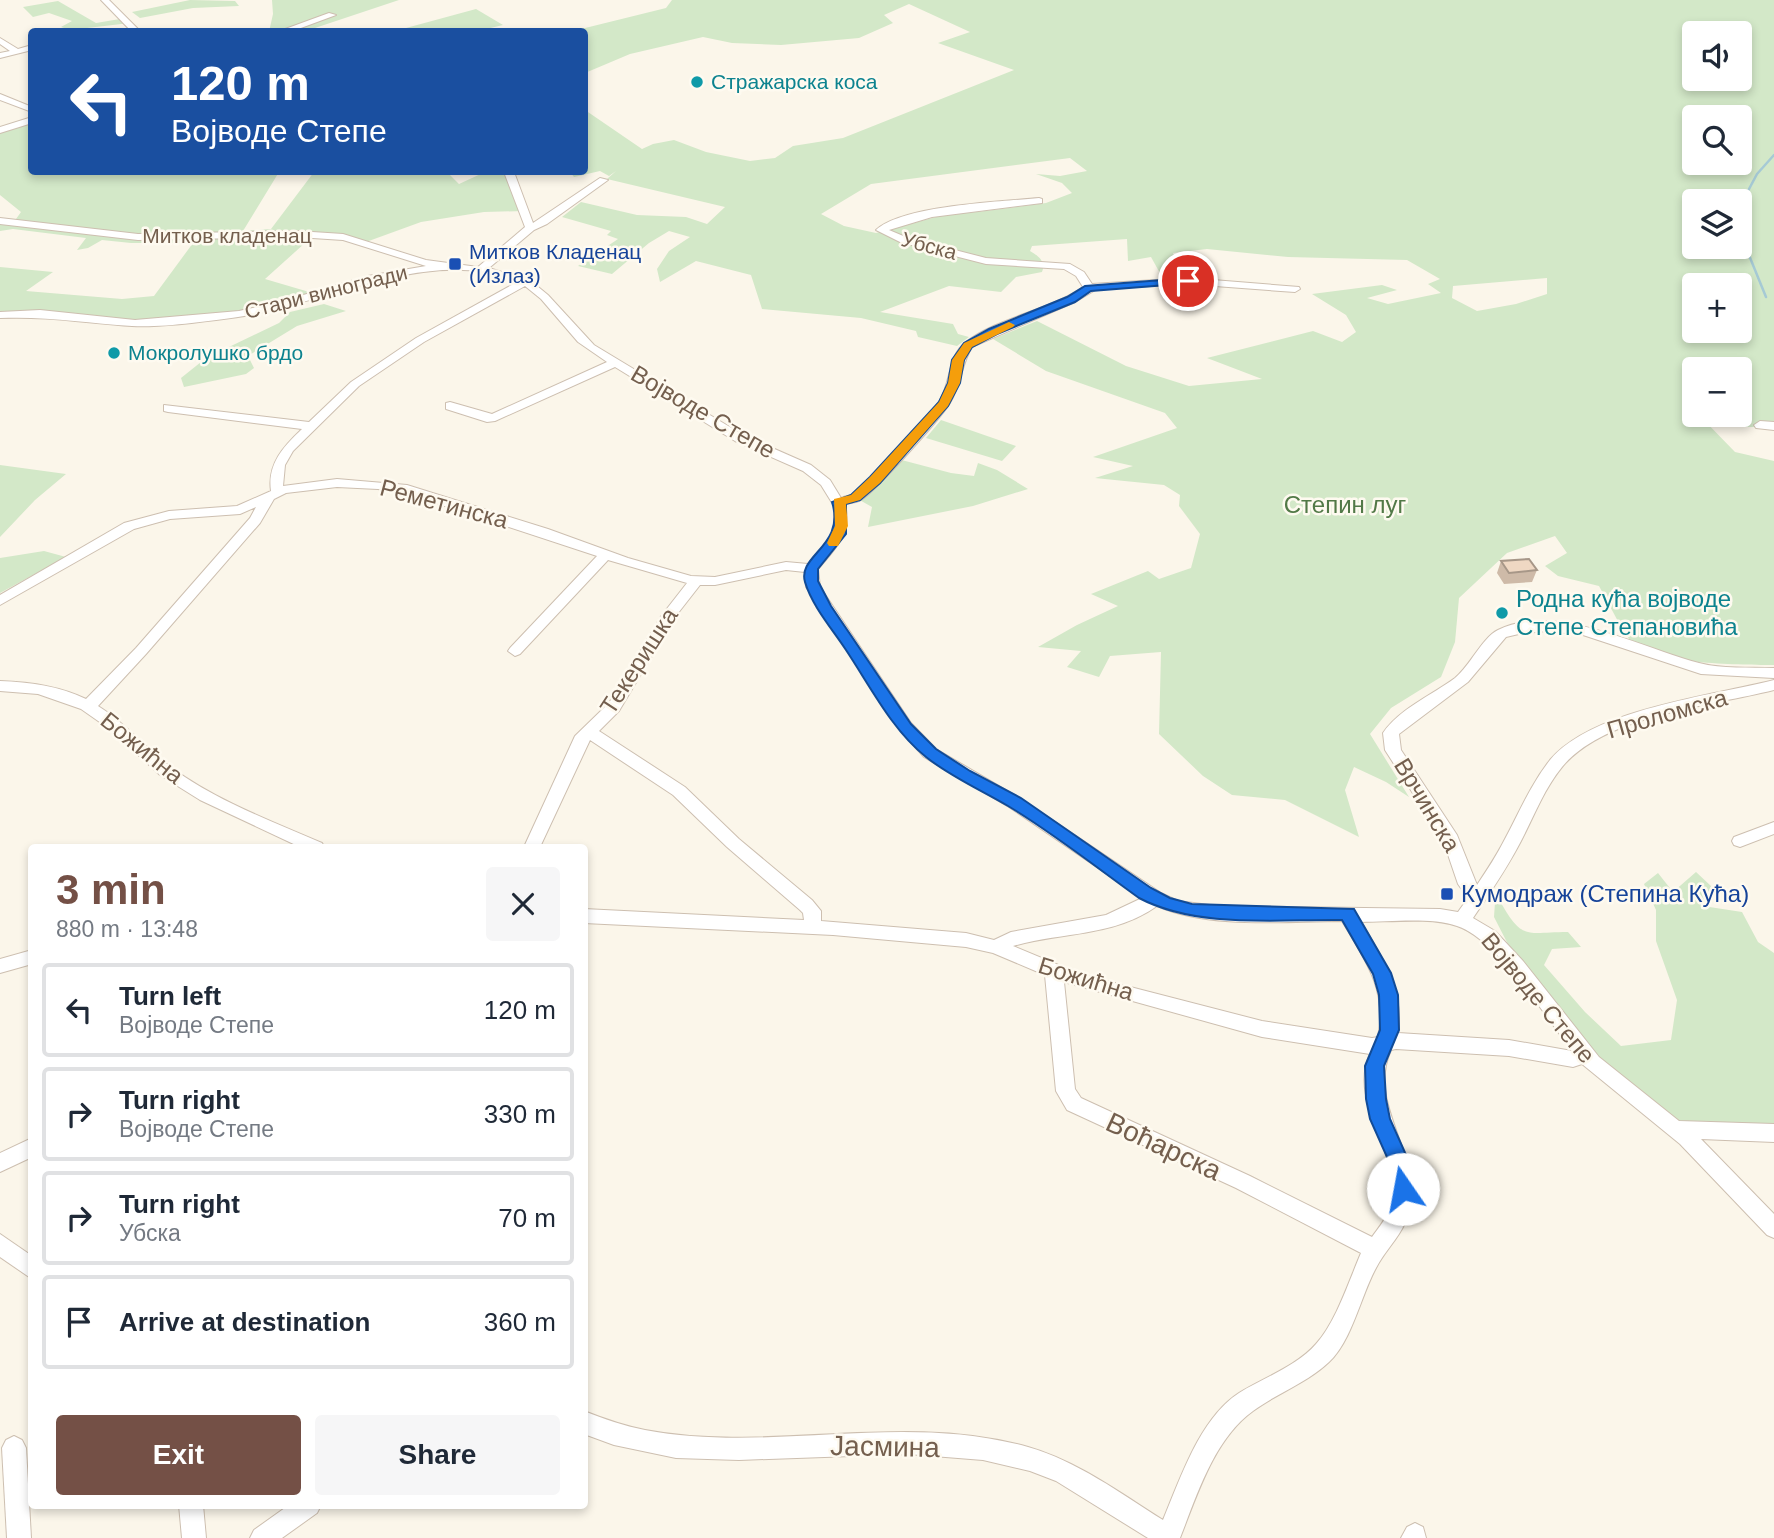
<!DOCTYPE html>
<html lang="en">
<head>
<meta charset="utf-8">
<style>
	:root { --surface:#fff; --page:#f6f6f7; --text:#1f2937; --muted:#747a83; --line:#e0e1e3; --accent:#745046 }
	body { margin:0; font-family:Helvetica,sans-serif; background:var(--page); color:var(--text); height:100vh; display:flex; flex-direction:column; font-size:26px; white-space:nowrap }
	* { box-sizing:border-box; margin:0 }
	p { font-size:23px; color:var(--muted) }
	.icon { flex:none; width:38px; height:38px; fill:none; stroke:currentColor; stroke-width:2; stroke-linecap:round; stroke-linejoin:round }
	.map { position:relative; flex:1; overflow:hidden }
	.side { position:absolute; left:28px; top:844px; width:560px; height:665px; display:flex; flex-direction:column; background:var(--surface); border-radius:7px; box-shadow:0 4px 10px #0003 }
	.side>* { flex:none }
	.banner { position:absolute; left:28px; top:28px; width:560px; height:147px; border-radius:7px; box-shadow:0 4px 10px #0003; background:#1a4fa0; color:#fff; overflow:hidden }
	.fabs { position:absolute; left:1682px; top:21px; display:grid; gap:14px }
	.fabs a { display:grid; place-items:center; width:70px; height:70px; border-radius:7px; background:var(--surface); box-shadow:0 4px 10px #0003; font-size:35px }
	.pin { position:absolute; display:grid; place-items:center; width:60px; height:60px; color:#fff; margin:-30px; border:4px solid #fff; border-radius:50%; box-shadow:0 2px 7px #0007 }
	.me { position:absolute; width:77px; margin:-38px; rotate:348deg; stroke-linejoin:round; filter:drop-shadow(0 0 5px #0008) }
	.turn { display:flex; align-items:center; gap:24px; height:147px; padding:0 28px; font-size:32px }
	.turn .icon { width:91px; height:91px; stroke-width:2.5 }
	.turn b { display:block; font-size:49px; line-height:60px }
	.round { display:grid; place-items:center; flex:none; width:74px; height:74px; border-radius:7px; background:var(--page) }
	.overview { display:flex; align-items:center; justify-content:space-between; height:119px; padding:0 28px }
	h1 { font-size:42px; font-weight:700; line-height:52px; color:var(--accent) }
	.primary-button { display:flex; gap:14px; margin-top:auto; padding:14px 28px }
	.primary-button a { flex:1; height:80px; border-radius:7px; background:var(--accent); color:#fff; font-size:28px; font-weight:700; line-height:80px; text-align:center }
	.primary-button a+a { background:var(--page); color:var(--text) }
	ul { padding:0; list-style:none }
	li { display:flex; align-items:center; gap:21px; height:94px; margin:0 14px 10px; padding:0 14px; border:4px solid var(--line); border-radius:7px }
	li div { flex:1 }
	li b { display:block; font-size:26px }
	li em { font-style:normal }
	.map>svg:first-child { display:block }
</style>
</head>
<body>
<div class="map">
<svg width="1774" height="1538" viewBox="0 0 1774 1538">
	<rect width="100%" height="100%" fill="#fbf6ea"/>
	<g fill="#d3e8c8" fill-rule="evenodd">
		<path d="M190 0 235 1 239 6 193 8 140 18 132 12Z"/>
		<path d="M272 0H399L309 30 269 32 273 14Z"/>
		<path d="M672 0H1774V427H1746L1703 415H1740V369H1694V415H1699L1735 452 1774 461V665C1745 665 1656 664 1635 646 1625 637 1607 600 1599 586L1558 576 1545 566 1567 553 1555 536 1507 553 1459 598 1455 642 1441 677 1391 708 1370 734 1409 797 1386 782 1354 767 1345 790 1359 837 1285 800 1232 795 1203 776 1159 734 1161 652 1110 656 1099 677 1067 667 1081 651 1038 647 1077 625 1118 606 1091 594 1148 571 1159 579 1191 568 1200 534 1179 506 1180 495 1164 485 1095 478 1133 466 1093 457 1177 428 1165 413 1046 371 993 339 1037 321 1126 366 1189 386 1262 379 1207 358 1313 331 1342 342 1356 332 1346 315 1312 294 1382 285 1397 290 1367 298 1388 304 1441 293 1428 284 1440 279 1407 260 1288 257 1207 249 1173 253 1184 275H1161L1151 257 1128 261 1127 239 1032 246 1030 251C1039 256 1046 262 1042 272L1016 277 1001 292 949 286 880 312 953 324 958 334 969 337 957 346 918 337 916 331 861 318 762 309 751 275 696 261 660 282 657 269 669 251 690 237 669 231 649 243 612 274 578 266 618 239 607 235 611 231 562 217 581 202 637 215 686 217 707 224 725 207 607 179 616 171 609 176 600 171 574 177 570 172H584L585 110 642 149 653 144 674 140 706 152 750 161 775 158 793 146 843 138 1014 70 938 43 970 32 909 4 884 15 893 23 859 38 781 45 732 43 703 37 630 54 585 73 584 32 573 31 666 8ZM1694 33H1740V79H1694ZM1694 117H1740V163H1694ZM1070 158 1087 171 1060 176 1036 174 1062 183 1072 193 1046 203 977 212 951 213 876 233 844 226 821 214 871 184ZM1694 201H1740V247H1694ZM1547 278V294L1516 304 1477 311 1452 298 1453 286ZM1694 285H1740V331H1694Z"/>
		<path d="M58 1 96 23 126 18 130 23 70 30 61 27 72 21 49 13 33 17 23 7Z"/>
		<path d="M476 9 503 25 478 31H395Z"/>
		<path d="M31 120 32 172H279L243 231 271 229 314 172H447L459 184 485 172H509L523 211 484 212 421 222 366 242 315 234 265 279 316 294 263 309 136 325 0 313V267L53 272 26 291 122 299 154 296 193 243H131L102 240 88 248 77 250 86 238 13 229 0 231V224L16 219 21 212 0 195V130Z"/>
		<path d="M324 304 346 311 297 326 248 356 254 368 246 374 184 387 181 378 206 358 279 323 290 312Z"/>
		<path d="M941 420 1016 446 1002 461 926 438Z"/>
		<path d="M894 458 951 473 974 476 978 463 997 470 1028 489 973 506 868 527 872 507 856 498Z"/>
		<path d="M0 465 66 474 35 500 0 537Z"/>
		<path d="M44 551 66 557 0 593V558Z"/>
		<path d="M1696 872 1711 886 1703 906 1742 912 1758 942 1774 953V1133L1682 1125 1590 1051 1513 954 1494 917 1495 902 1501 903C1523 941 1526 932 1568 932L1581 947 1552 949 1544 965 1585 1012 1621 1046 1671 1040 1677 1000 1656 941V910L1644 884 1658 873 1673 892Z"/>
	</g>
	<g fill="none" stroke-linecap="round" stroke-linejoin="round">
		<g stroke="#a6cad5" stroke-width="2.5">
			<path d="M1740 206 1757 174 1774 155"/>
			<path d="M1740 233 1766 297"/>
		</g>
		<defs>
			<g id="minor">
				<path d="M101 0H109L141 32H132Z"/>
				<path d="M329 13 336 15 290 32H277Z"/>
				<path d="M0 38 18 49 32 45V50L0 58V53L10 51 0 44Z"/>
				<path d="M0 94 32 107V112L0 100Z"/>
				<path d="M32 117V123L0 133V127Z"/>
				<path d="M504 172H514L533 223 600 178 608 180 547 224 534 230 489 268 531 281 548 295 594 345 743 435 811 465 830 480 841 498C842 497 851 495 852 495 864 488 931 414 940 400 951 382 948 355 966 342 999 317 1048 311 1083 287L1076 276 1064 269 986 264 900 242 876 230C904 205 1000 202 1039 198L1042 199V203L932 217 889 230 908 238 986 258 1070 264 1084 272 1092 284 1188 278 1299 287 1300 289 1295 292 1188 284 1097 289 1075 302 972 347C961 365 961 385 950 403 940 419 876 491 861 500 857 503 850 503 845 504 852 533 836 548 818 569L820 587 911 723 936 749 1021 799 1161 893 1178 901 1217 906 1440 909 1458 912 1468 898 1458 884 1443 840 1385 750 1383 733C1399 709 1432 695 1455 678 1470 666 1482 638 1498 630 1555 601 1643 649 1699 663 1722 669 1750 667 1774 668V678L1701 674 1583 635 1548 631 1523 633 1506 637 1468 682 1399 734 1401 750 1457 835 1477 885C1487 870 1497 855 1505 839 1519 813 1531 784 1550 760 1593 709 1711 696 1774 680V690C1711 706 1605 715 1562 767 1544 789 1534 816 1521 841 1507 868 1490 893 1473 918L1495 931 1523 961 1599 1057 1679 1121 1774 1124V1142L1701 1139 1774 1214V1238L1767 1235 1680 1144 1582 1064 1573 1067 1509 1056 1396 1049 1391 1050C1364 1109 1431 1159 1405 1223 1398 1239 1384 1252 1376 1268 1361 1295 1352 1341 1329 1362 1307 1383 1277 1393 1253 1411 1214 1439 1197 1495 1180 1538H1148L1056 1481 1030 1471 983 1460 908 1454 739 1460 676 1458 614 1445 584 1434V1411C604 1419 624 1426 645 1430 771 1454 900 1411 1028 1447 1077 1461 1120 1493 1163 1520 1180 1479 1200 1418 1239 1393 1263 1378 1297 1366 1316 1344 1336 1322 1349 1281 1361 1253L1236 1188 1067 1110 1056 1091 1045 975 993 953 966 947 833 935 584 923V909L804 920 803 913 800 910 727 847 673 795 590 740 540 847H524L575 736 609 703 662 615 687 583 608 560 520 654 515 656 508 651 510 648 597 556 405 493 378 489 337 487 286 493 274 499 260 523 146 654 98 706C126 723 146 749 172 768 217 801 271 821 322 843L324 847H300L200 800 160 775 111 730 81 709 38 694 0 691V681C30 682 59 686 86 699L136 648 250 518 256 507 240 514 170 519 134 529 0 605V595L124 523 169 511 237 506 271 491C267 464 284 446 302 429L168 412 164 411V405L309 422 351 382 416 338 517 282C433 244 323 305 238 317 209 321 160 328 132 326 86 323 47 316 0 318V312L40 310 135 320 239 311 283 301 368 276 426 266 343 240 297 237 138 240 0 224V218L138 234 297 231 343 234 426 260 478 267 525 227ZM525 286 541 299 578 342 607 362 492 414 450 402 446 403V409L487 422 495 421 615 367 735 441 803 471 821 485 834 506V526L830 539 808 564 786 562 715 577 691 576 628 558 548 529 407 485 337 479 283 486 285 465 293 451 359 386 424 342ZM786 570 805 572 806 587 901 731 924 757 1009 807 1142 898 1106 915 1011 932 994 940 966 933 821 921V911L812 900 739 839 685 787 599 731 619 711 675 617 700 585H715ZM1157 906C1210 929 1285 921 1342 921 1365 959 1388 991 1378 1037L1372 1038 1262 1021 1080 974 1013 946C1061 932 1114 937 1157 906ZM1361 922C1389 922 1431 917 1457 926 1497 939 1546 1017 1572 1051L1509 1040 1398 1033C1404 989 1382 958 1361 922ZM1064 982 1262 1037 1370 1054C1347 1104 1404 1154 1391 1205 1388 1217 1379 1227 1372 1237L1250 1176 1081 1098 1075 1089Z"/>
				<path d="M1760 421 1774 422V430L1756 428 1754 425Z"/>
				<path d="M1774 822V834L1740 847 1734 845 1732 841 1734 837Z"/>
				<path d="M32 950V964L0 973V959Z"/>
				<path d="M32 1138V1157L0 1172V1153Z"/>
				<path d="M0 1234 32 1256V1279L0 1257Z"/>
				<path d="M14 1436 22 1440 26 1448 31 1538H7L2 1448 6 1440Z"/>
				<path d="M179 1505H203L206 1538H182Z"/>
				<path d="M289 1505H321L317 1513 282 1538H250L254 1530Z"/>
				<path d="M1415 1523 1423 1527 1426 1538H1401L1407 1527Z"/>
			</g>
		</defs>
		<use href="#minor" stroke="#cdbfb0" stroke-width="2"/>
		<use href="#minor" fill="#fff" fill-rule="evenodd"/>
	</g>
	<path fill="#cebaa8" d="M1501 561 1537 570 1532 582 1504 584 1497 573Z"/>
	<path fill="#efd8c3" stroke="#a79788" stroke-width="2" d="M1529 559 1537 570 1509 573 1501 561Z"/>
	<path fill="#1a73e8" stroke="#114b97" stroke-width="2" d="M1188 278 1193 281 1192 283 1091 291 1075 302 997 334 972 347 964 360 960 383 948 406 880 483 860 500 846 504V534L818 569V581L831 606 911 724 936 749 970 771 1021 798 1151 888 1170 898 1192 904 1354 909 1391 973 1398 995 1399 1030 1384 1066 1386 1099 1390 1119 1407 1157 1413 1189 1410 1196 1403 1198 1396 1196 1387 1157 1370 1119 1366 1099 1365 1066 1380 1030 1379 995 1373 974 1342 920C1277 919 1198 929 1139 898 1096 867 1053 833 1008 806 981 790 951 777 926 757 892 730 870 686 846 650 833 630 812 606 805 582 797 555 846 546 832 502L851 495 870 477 939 402 948 383 952 360 964 343 989 329 1067 297 1085 286Z"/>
	<path fill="#f59e0b" d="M1009 322 1015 325 1013 327 972 347 964 360 960 383 948 406 880 483 860 500 846 504 848 526 838 546H829L827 543 835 526 834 499 851 495 870 477 939 402 948 383 952 360 964 343Z"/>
	<g fill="#0f9aa8" stroke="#fefaf0" stroke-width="2.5">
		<circle cx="697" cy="82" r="7"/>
		<circle cx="114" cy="353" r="7"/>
		<circle cx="1502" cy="613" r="7"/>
	</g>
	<g fill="#1a4fb4" stroke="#fefaf0" stroke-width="2.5">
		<rect x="448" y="257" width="14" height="14" rx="3.5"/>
		<rect x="1440" y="887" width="14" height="14" rx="3.5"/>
	</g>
	<g text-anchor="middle" stroke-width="5" stroke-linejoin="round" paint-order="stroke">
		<g font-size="21" fill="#0d838f" stroke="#fefaf0" text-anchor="start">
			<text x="711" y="89">Стражарска коса</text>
			<text x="128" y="360">Мокролушко брдо</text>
		</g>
		<g font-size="21" fill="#745f4e" stroke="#fefaf0">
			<text x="227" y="243">Митков кладенац</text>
			<text transform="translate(929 246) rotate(15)" y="7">Убска</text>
			<text transform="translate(326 292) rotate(-14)" y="7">Стари виногради</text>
		</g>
		<g font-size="21" fill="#164399" stroke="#fefaf0" text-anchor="start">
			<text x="469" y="259">Митков Кладенац<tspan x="469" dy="24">(Излаз)</tspan></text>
		</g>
		<g font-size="24" fill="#745f4e" stroke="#fefaf0">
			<text transform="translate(703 412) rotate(30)" y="8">Војводе Степе</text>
			<text transform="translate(444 504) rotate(15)" y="8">Реметинска</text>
			<text transform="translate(639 661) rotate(-57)" y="8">Текеришка</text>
			<text transform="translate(1667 714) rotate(-16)" y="8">Проломска</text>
			<text transform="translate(142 748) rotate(39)" y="8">Божићна</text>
			<text transform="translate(1427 805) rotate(59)" y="8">Врчинска</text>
			<text transform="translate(1086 979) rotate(17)" y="8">Божићна</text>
			<text transform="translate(1538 998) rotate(50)" y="8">Војводе Степе</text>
		</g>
		<g font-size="24" fill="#527947" stroke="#fefaf0">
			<text x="1345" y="513">Степин луг</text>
		</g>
		<g font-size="24" fill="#0d838f" stroke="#fefaf0" text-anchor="start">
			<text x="1516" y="607">Родна кућа војводе<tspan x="1516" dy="28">Степе Степановића</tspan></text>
		</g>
		<g font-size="24" fill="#164399" stroke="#fefaf0" text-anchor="start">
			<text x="1461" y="902">Кумодраж (Степина Кућа)</text>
		</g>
		<g font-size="28" fill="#745f4e" stroke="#fefaf0">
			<text transform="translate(1164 1146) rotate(25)" y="10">Воћарска</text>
			<text transform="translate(885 1446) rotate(1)" y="10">Јасмина</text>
		</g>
	</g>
</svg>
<div class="fabs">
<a><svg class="icon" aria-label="sound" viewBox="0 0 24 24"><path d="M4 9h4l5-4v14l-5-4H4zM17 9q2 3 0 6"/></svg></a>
<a><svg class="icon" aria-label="search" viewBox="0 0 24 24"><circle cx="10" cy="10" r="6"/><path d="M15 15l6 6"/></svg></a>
<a><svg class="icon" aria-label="layers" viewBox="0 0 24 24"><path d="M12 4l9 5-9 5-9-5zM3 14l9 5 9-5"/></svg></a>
<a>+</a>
<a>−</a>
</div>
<div class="pin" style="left:1188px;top:281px;background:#d93025"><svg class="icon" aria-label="arrive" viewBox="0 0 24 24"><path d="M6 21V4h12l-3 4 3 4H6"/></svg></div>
<svg class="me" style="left:1403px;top:1189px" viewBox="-20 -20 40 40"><circle r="19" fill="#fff"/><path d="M0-13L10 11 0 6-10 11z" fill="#1a73e8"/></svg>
<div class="banner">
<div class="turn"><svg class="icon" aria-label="left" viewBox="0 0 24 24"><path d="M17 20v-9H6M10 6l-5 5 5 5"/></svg><div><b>120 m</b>Војводе Степе</div></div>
</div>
<section class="side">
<div class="overview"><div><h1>3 min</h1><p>880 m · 13:48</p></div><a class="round"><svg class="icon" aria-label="close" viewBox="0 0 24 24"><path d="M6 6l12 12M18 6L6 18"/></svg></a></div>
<ul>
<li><svg class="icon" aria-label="left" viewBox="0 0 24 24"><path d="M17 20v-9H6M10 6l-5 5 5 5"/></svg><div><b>Turn left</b><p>Војводе Степе</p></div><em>120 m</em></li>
<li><svg class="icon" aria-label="right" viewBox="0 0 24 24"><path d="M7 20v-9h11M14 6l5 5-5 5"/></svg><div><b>Turn right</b><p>Војводе Степе</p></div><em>330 m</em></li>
<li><svg class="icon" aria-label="right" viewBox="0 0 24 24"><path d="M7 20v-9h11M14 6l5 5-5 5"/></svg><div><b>Turn right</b><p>Убска</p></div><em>70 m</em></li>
<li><svg class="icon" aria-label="arrive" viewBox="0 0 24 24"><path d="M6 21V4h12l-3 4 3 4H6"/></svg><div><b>Arrive at destination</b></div><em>360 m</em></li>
</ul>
<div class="primary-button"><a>Exit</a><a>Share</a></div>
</section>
</div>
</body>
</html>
